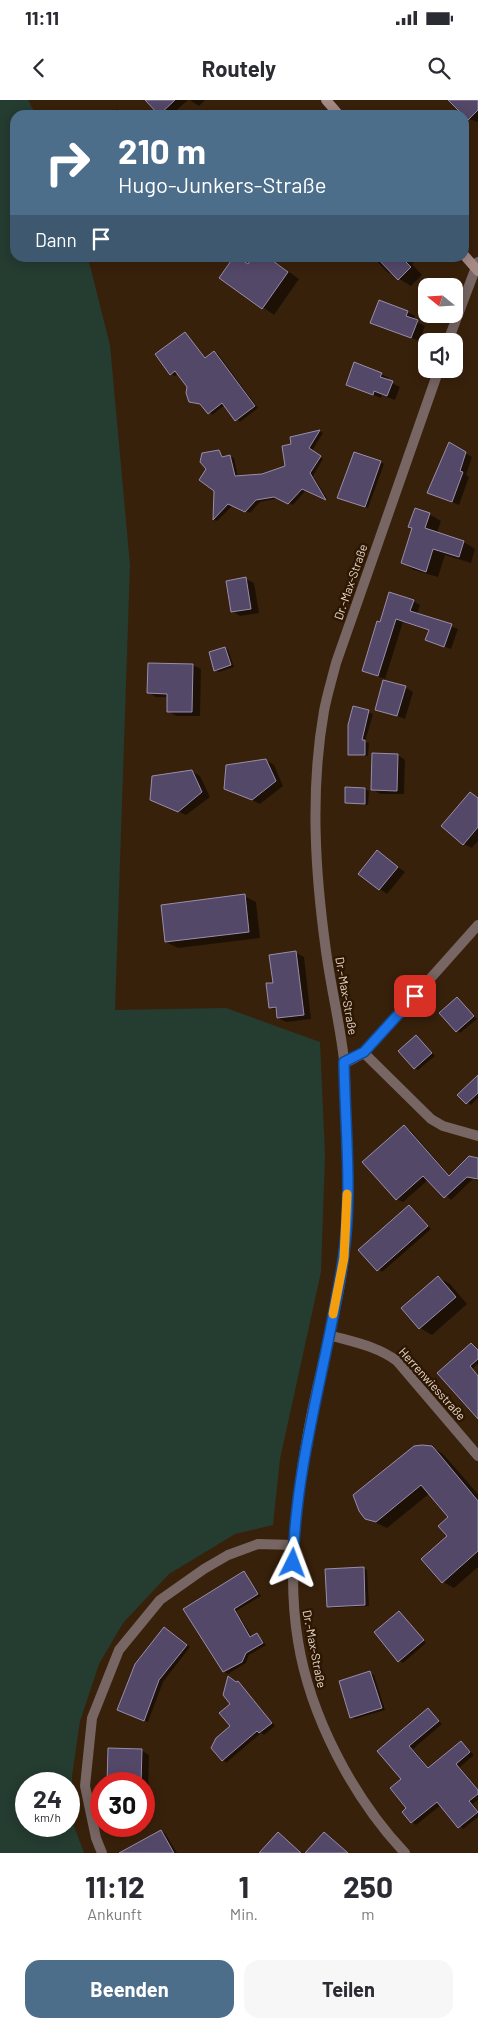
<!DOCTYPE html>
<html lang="de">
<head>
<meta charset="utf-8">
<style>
	:root { --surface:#fff; --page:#f7f7f7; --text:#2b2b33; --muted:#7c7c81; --accent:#4d6e8b }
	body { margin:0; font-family:Barlow,sans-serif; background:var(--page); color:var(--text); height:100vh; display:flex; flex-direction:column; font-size:19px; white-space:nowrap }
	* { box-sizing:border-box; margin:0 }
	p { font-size:16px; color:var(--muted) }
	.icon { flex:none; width:28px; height:28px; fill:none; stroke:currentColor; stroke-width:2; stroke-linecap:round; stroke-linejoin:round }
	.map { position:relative; height:1753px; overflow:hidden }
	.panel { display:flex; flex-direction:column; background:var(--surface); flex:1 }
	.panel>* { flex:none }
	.banner { position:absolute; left:10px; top:10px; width:459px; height:152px; border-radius:15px; box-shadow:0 2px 12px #0003; background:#4d6e8b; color:#fff; overflow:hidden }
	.needle { width:32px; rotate:288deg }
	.fabs { position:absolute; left:418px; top:178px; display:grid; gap:10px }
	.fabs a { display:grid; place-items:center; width:45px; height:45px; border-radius:10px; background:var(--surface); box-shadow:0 2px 12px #0003; font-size:25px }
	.speed { position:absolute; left:15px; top:1672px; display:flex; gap:10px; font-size:25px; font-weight:700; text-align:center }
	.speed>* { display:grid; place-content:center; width:65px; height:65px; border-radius:50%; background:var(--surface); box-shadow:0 2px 12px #0003; line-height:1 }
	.speed small { font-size:12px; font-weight:400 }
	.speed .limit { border:8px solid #d22; background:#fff; color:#111 }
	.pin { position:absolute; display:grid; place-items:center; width:42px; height:42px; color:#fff; margin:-21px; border-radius:10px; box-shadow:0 2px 8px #0006 }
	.me { position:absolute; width:55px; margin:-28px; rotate:3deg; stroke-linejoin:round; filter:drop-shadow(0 0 4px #0008) }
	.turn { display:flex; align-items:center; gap:18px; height:105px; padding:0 25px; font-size:22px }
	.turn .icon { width:65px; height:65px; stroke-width:2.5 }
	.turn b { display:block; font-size:35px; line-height:42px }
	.then { display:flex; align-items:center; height:48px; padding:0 25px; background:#0003; gap:10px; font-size:19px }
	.eta { display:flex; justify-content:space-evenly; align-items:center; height:85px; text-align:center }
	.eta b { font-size:30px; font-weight:700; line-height:35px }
	.button { display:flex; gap:10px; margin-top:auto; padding:10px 25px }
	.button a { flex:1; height:58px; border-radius:15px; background:var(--accent); color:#fff; font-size:20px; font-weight:700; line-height:58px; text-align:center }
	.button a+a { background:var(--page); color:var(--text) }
	.status { display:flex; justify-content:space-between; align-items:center; height:35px; padding:0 25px; background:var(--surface); direction:ltr }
	.status svg { height:14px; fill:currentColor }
	header { display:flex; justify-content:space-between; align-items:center; height:65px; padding:0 25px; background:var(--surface); font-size:22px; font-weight:700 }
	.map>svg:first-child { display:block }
</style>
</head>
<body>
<div class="status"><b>11:11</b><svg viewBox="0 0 49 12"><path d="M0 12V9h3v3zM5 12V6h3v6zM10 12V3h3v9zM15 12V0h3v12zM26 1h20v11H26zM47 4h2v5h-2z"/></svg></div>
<header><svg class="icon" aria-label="back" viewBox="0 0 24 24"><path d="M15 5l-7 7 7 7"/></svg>Routely<svg class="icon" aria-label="search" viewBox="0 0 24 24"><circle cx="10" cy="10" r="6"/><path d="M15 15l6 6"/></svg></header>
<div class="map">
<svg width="478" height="1753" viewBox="0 0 478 1753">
	<rect width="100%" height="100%" fill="#38210b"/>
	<path fill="#253c31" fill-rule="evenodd" d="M0 0H28L36 15H15V158H88L110 245 130 465 115 910 226 908 320 942 325 1055 321 1172 280 1359 273 1425 235 1434 169 1474 123 1523 99 1564 80 1621 72 1676 74 1726 84 1753H0ZM26 1684H69V1726H26Z"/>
	<g fill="#0007">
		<path d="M154 0H188L171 15 160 14Z"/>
		<path d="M190 0H205L199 6Z"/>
		<path d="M450 0H478V22L469 19Z"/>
		<path d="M117 9 127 15H110Z"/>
		<path d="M235 158 249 164 253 158H269L299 179 274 215 220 178Z"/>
		<path d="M374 158H412L415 161 412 164 422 175 411 186 386 171Z"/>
		<path d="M407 212 415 216 413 220 425 226 419 241 371 223Z"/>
		<path d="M185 233 206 258 214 252 218 254 258 308 240 322 225 305 212 315 203 305 194 303 189 287 178 273 175 276 171 274 156 255Z"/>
		<path d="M381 274 389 278 388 281 400 287 395 300 382 295 381 298 347 284Z"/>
		<path d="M320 331 323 333 312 351 323 359 313 376 328 400 306 390 293 405 279 398 260 402 250 413 233 405 217 421 214 420 219 351 224 358 230 356 234 358 238 377 262 375 287 367 292 345V338Z"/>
		<path d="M449 344 472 357 466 375 469 377 459 405 429 393Z"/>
		<path d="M380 362 384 364 368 408 342 399Z"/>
		<path d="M429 414 441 421 437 433 464 442 475 449 471 463 445 455 438 477 414 470 402 463Z"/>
		<path d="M246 479 254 483 259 513 240 516 232 511Z"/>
		<path d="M413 501 420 505 417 514 458 529 451 549 427 540 430 531 403 522 385 579 363 571 381 524Z"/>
		<path d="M225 548 228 550 234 567 219 572 215 570Z"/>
		<path d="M149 564 193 565 201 569 200 616H176L168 611V597H156L148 592Z"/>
		<path d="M405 587 413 592 405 619 377 609Z"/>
		<path d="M354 608 373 614 365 642 369 643 368 656 349 654Z"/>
		<path d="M398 655 405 660 404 694H380L372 689Z"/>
		<path d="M266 660 274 665 283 686 260 704 226 688Z"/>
		<path d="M192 671 200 676 210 697 186 715 151 700Z"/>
		<path d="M365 689 369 691 368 705 346 702Z"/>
		<path d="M470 693 478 698V741L472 748 464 744Z"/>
		<path d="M377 752 405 772 387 794 380 789Z"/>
		<path d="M244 796 256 802 260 838 178 848 166 842Z"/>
		<path d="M296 853 304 857 311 919 286 922 278 918V911L270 907 274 884Z"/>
		<path d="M457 899 477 919 460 933 441 913Z"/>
		<path d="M416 936 435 956 418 970 414 968Z"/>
		<path d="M478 983V998L471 1005 459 995Z"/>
		<path d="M404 1026 410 1030 450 1076 478 1059V1081L473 1079 451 1100 428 1080 403 1102 396 1099Z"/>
		<path d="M409 1107 431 1129 382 1172 360 1150Z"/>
		<path d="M438 1177 450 1184 467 1204 432 1235 420 1228Z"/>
		<path d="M471 1244 478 1250V1264L472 1269 478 1275V1311L439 1273Z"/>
		<path d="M431 1347 443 1354 478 1394V1467L454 1488 443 1482 450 1417 430 1393 387 1428 366 1418Z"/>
		<path d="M363 1468 367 1470 369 1506 332 1508 328 1506Z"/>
		<path d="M244 1473 261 1496 236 1511 252 1537 257 1534 266 1545 249 1555 246 1563 228 1574 224 1572 185 1509Z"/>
		<path d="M400 1513 426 1543 403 1563 399 1561Z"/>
		<path d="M168 1530 190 1547 163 1582 148 1622 122 1612Z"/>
		<path d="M370 1573 374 1575 385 1610 355 1619 351 1617Z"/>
		<path d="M238 1582 275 1626 264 1635 261 1633 226 1663 213 1647 232 1626V1604Z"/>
		<path d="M428 1609 442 1624 413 1649 430 1669 461 1642 474 1655 460 1667 478 1689V1700L473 1704 478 1711V1717L463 1729 441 1705 416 1725 412 1722 404 1712 408 1708 403 1679 379 1651Z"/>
		<path d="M141 1650 149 1655 148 1701 144 1700V1684H108Z"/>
		<path d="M161 1731 165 1733 177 1753H122Z"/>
	</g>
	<g fill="#544868" stroke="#998dad">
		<path d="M145 0H175L159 15Z"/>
		<path d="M448 0H478V10L468 20Z"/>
		<path d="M233 158H239L248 164 252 158H269L288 172 262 209 219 178Z"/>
		<path d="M377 158H402L411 167 398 180Z"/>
		<path d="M379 200 408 211 406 216 418 220 411 238 370 223Z"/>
		<path d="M185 232 205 258 214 251 255 306 235 321 222 303 208 314 200 304 189 302 186 293 187 287 175 271 170 275 155 254Z"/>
		<path d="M354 262 382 273 380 277 393 281 387 296 374 291 373 295 346 285Z"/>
		<path d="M320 330 309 348 321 356 310 373 326 400 302 389 288 404 274 397 256 400 245 412 228 404 213 420 214 391 199 380 206 369 200 362 202 353 219 350 222 357 230 355 235 376 262 374 285 366 282 346 291 344 290 337Z"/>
		<path d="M449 342 466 352 460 371 463 372 452 402 427 393Z"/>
		<path d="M354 352 381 361 365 407 337 398Z"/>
		<path d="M415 408 430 413 425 428 464 441 459 457 433 449 426 472 401 463 412 428 408 427Z"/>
		<path d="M246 477 251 509 231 512 226 481Z"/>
		<path d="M389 492 414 500 410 511 452 524 444 547 425 540 429 530 396 519 378 576 362 571 377 521 380 522Z"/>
		<path d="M225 547 231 565 214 571 209 552Z"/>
		<path d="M148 563 193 564 192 612H167V594L147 593Z"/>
		<path d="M383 580 406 586 397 616 375 610Z"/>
		<path d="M353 606 369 610 362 640H365V655H348V625Z"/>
		<path d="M372 653 398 654 397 691 371 690Z"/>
		<path d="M266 659 276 681 252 700 224 689 226 665Z"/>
		<path d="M192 670 202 692 178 712 150 700 152 676Z"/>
		<path d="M345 687 365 688V704L345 703Z"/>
		<path d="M470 692 478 698V727L463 745 441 726Z"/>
		<path d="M377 750 398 767 379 790 358 774Z"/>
		<path d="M245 794 249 832 165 842 161 805Z"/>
		<path d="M296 851 304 915 277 918 276 907 269 908 266 883H273L269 855Z"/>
		<path d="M457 897 474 916 456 932 439 913Z"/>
		<path d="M416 935 432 953 414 969 398 951Z"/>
		<path d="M478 975V993L466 1004 457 995Z"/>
		<path d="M404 1025 449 1076 469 1056 478 1058V1079L467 1077 444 1098 423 1076 396 1100 362 1062Z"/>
		<path d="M409 1105 428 1126 377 1171 358 1150Z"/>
		<path d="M438 1176 456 1197 419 1229 401 1208Z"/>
		<path d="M471 1243 478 1250V1259L470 1266 478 1276V1319L437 1273Z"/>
		<path d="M422 1345 432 1346 439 1354 478 1401V1451L442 1483 421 1459 447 1436 438 1426 448 1417 421 1385 376 1422 365 1419 359 1411 353 1395 414 1346Z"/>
		<path d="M364 1467 365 1505 327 1507 325 1469Z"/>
		<path d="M244 1471 258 1494 234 1509 250 1537 257 1533 263 1543 246 1553 242 1562 223 1572 183 1509Z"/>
		<path d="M399 1511 424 1540 398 1562 374 1532Z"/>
		<path d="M164 1527 187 1545 159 1580 144 1621 117 1610 135 1564Z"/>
		<path d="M370 1571 382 1608 350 1618 339 1581Z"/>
		<path d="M228 1576 236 1582 238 1581 272 1623 259 1633 257 1631 222 1661 211 1648 216 1638 230 1626 219 1613 230 1604 223 1595Z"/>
		<path d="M428 1608 439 1621 409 1646 428 1668 461 1641 470 1652 456 1664 478 1690V1694L469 1701 478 1712 458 1728 437 1702 411 1723 402 1712 406 1708 390 1688 401 1679 377 1651Z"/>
		<path d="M108 1648 142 1649 141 1684H107Z"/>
		<path d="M161 1730 174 1753H119Z"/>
		<path d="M278 1732 301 1753H259Z"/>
		<path d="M324 1732 348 1753H305Z"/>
	</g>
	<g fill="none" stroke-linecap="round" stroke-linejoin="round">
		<g stroke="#776663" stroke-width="10">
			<path d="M448 241 478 162"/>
			<path d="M364 953 478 825"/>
			<path d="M345 963 364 953 431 1019 443 1026 478 1036"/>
			<path d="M329 1235C353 1242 377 1246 397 1261L478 1356"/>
			<path d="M102 1753 96 1738 85 1686 92 1618 119 1550 160 1500 204 1469 228 1455 258 1444 294 1445"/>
			<path d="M405 1753C353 1698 310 1616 298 1541 287 1476 296 1398 308 1333 318 1274 337 1217 344 1158 349 1111 348 1063 346 1016 345 998 346 979 344 960 340 924 331 888 326 851 315 772 310 690 324 611 327 595 332 579 336 563L439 269"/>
		</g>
		<g stroke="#a58a85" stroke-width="10">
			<path d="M326 0 339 15"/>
			<path d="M464 155 478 171"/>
		</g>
	</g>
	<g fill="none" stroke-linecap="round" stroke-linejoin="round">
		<defs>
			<path id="route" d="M293 1463C296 1358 328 1262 343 1160 353 1095 345 1028 344 962L364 952 415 896"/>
		</defs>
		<use href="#route" stroke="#114b97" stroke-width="12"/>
		<use href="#route" stroke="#1a73e8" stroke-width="9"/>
		<path stroke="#f59e0b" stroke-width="9" d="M333 1214 344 1158 347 1094"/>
	</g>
	<g text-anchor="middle" stroke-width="5" stroke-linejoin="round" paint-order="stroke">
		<g font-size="12" fill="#e7d8cb" stroke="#2d1702">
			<text transform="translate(351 482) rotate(-71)" y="4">Dr.-Max-Straße</text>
			<text transform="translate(346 896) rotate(80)" y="4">Dr.-Max-Straße</text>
			<text transform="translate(432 1284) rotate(48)" y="4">Herrenwiesstraße</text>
			<text transform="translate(314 1549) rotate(79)" y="4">Dr.-Max-Straße</text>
		</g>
	</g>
</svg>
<div class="fabs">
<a><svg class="needle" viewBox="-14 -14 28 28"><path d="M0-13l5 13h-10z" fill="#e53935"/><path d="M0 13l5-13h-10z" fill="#7c7c81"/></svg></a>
<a><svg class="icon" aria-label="sound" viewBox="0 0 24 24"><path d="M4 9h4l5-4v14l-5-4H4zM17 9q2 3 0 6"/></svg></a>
</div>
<div class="speed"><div>24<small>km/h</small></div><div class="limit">30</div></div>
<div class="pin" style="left:415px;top:896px;background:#d93025"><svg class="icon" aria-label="arrive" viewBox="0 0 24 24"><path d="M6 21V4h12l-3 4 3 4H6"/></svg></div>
<svg class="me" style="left:293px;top:1463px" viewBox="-20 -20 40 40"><path d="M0-17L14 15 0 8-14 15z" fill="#1a73e8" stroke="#fff" stroke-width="4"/></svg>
<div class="banner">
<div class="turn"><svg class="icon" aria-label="right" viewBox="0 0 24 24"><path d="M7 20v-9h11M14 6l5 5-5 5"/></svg><div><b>210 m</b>Hugo-Junkers-Straße</div></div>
<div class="then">Dann<svg class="icon" aria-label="arrive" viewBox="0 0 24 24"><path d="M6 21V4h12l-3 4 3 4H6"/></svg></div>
</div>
</div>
<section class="panel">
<div class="eta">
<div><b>11:12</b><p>Ankunft</p></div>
<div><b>1</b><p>Min.</p></div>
<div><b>250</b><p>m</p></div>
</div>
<div class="button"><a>Beenden</a><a>Teilen</a></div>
</section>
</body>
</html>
